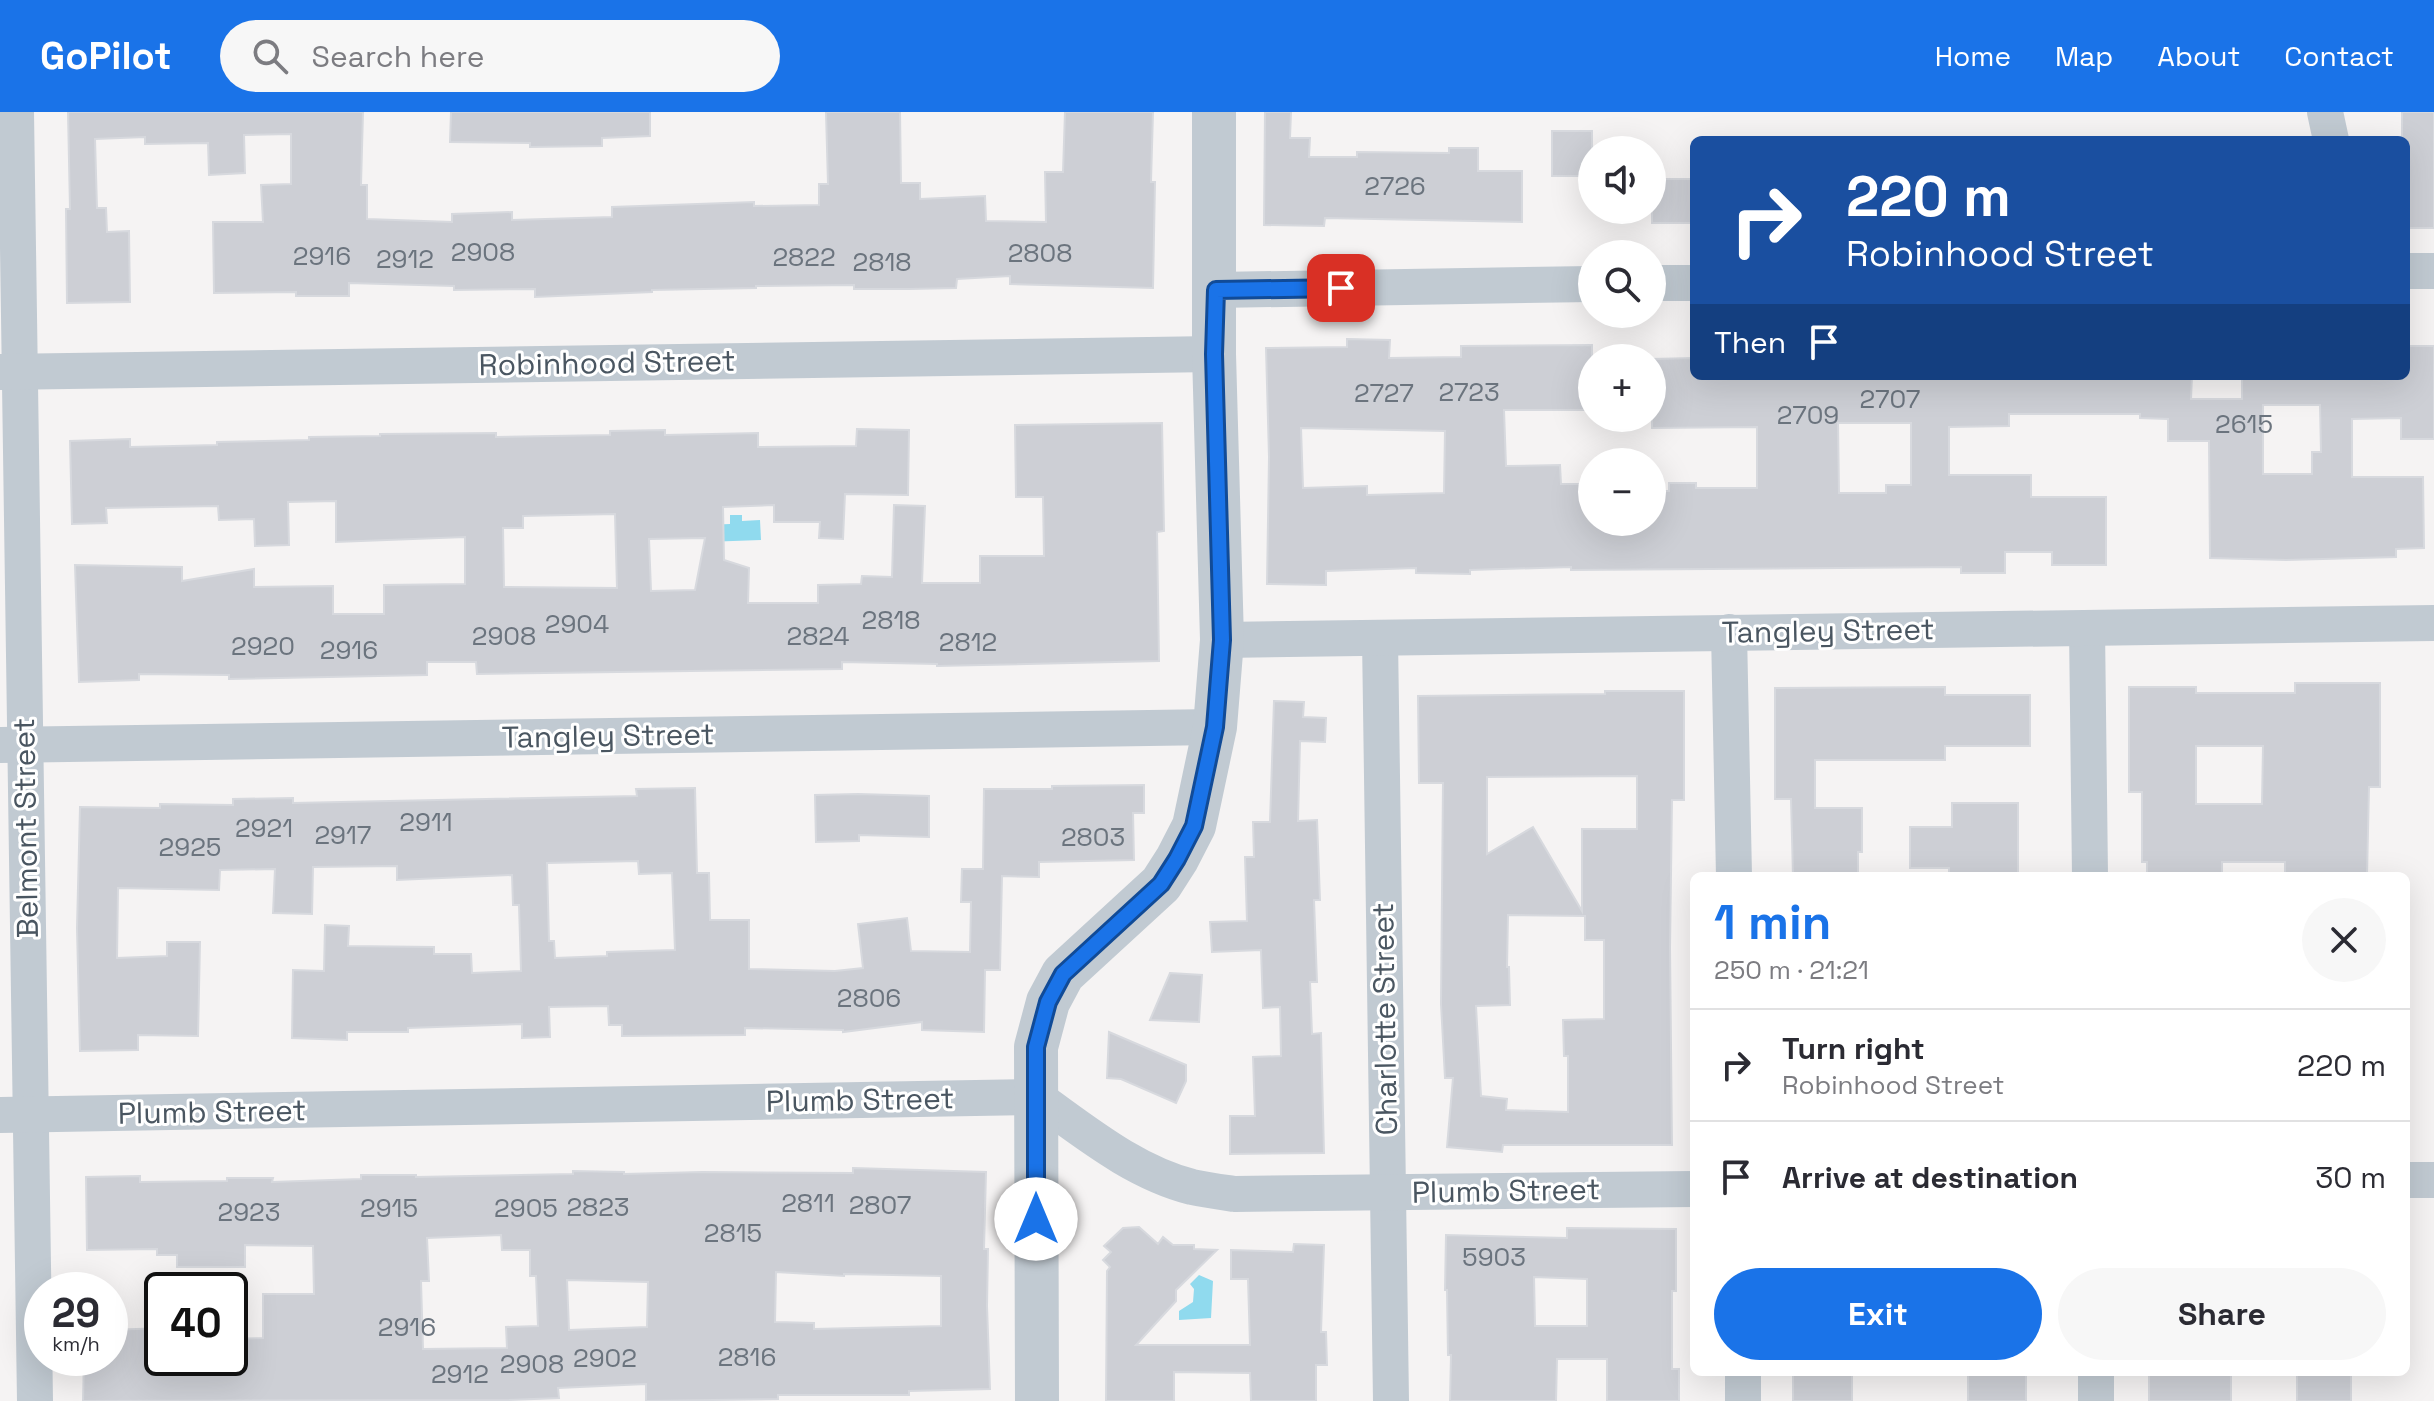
<!DOCTYPE html>
<html lang="en">
<head>
<meta charset="utf-8">
<style>
	:root { --surface:#fff; --page:#f7f7f7; --text:#2b2b33; --muted:#7c7c81; --line:#e1e1e2; --accent:#1a73e8 }
	body { margin:0; font-family:"Space Grotesk",sans-serif; background:var(--page); color:var(--text); height:100vh; display:flex; flex-direction:column; font-size:30px; white-space:nowrap }
	* { box-sizing:border-box; margin:0 }
	p { font-size:26px; color:var(--muted) }
	.icon { flex:none; width:44px; height:44px; fill:none; stroke:currentColor; stroke-width:2; stroke-linecap:round; stroke-linejoin:round }
	.map { position:relative; flex:1; overflow:hidden }
	.panel { position:absolute; left:1690px; top:760px; width:720px; height:504px; display:flex; flex-direction:column; background:var(--surface); border-radius:12px; box-shadow:0 8px 32px #0002 }
	.panel>* { flex:none }
	.guide { position:absolute; left:1690px; top:24px; width:720px; height:244px; border-radius:12px; box-shadow:0 8px 32px #0002; background:#1a4fa0; color:#fff; overflow:hidden }
	.controls { position:absolute; left:1578px; top:24px; display:grid; gap:16px }
	.controls a { display:grid; place-items:center; width:88px; height:88px; border-radius:50%; background:var(--surface); box-shadow:0 8px 32px #0002; font-size:40px }
	.speed { position:absolute; left:24px; top:1160px; display:flex; gap:16px; font-size:40px; font-weight:700; text-align:center }
	.speed>* { display:grid; place-content:center; width:104px; height:104px; border-radius:50%; background:var(--surface); box-shadow:0 8px 32px #0002; line-height:1 }
	.speed small { font-size:20px; font-weight:400 }
	.speed .limit { border:4px solid #111; border-radius:12px; background:#fff; color:#111 }
	.pin { position:absolute; display:grid; place-items:center; width:68px; height:68px; color:#fff; margin:-34px; border-radius:16px; box-shadow:0 4px 12px #0006 }
	.me { position:absolute; width:88px; margin:-44px; rotate:0deg; stroke-linejoin:round; filter:drop-shadow(0 0 6px #0008) }
	.turn { display:flex; align-items:center; gap:28px; height:168px; padding:0 24px; font-size:36px }
	.turn .icon { width:104px; height:104px; stroke-width:2.5 }
	.turn b { display:block; font-size:56px; line-height:68px }
	.then { display:flex; align-items:center; height:76px; padding:0 24px; background:#0003; gap:16px; font-size:30px }
	.round { display:grid; place-items:center; flex:none; width:84px; height:84px; border-radius:42px; background:var(--page) }
	.overview { display:flex; align-items:center; justify-content:space-between; height:136px; padding:0 24px }
	h1 { font-size:48px; font-weight:700; line-height:60px; color:var(--accent) }
	.primary-button { display:flex; gap:16px; margin-top:auto; padding:16px 24px }
	.primary-button a { flex:1; height:92px; border-radius:48px; background:var(--accent); color:#fff; font-size:32px; font-weight:700; line-height:92px; text-align:center }
	.primary-button a+a { background:var(--page); color:var(--text) }
	ul { padding:0; list-style:none }
	li { display:flex; align-items:center; gap:24px; height:112px; padding:0 24px; border-top:2px solid var(--line) }
	li div { flex:1 }
	li b { display:block; font-size:30px }
	li em { font-style:normal }
	header { display:flex; align-items:center; gap:48px; box-sizing:border-box; height:112px; padding:0 40px; background:var(--accent); color:#fff }
	header strong { font-size:38px }
	nav { display:flex; gap:44px; margin-inline-start:auto; font-size:28px }
	.search { width:560px; height:72px; background:var(--page); display:flex; align-items:center; gap:20px; box-sizing:border-box; padding:0 28px; border-radius:44px; color:var(--muted); font-size:30px }
	.map>svg:first-child { display:block }
</style>
</head>
<body>
<header>
<strong>GoPilot</strong>
<div class="search"><svg class="icon" aria-label="search" viewBox="0 0 24 24"><circle cx="10" cy="10" r="6"/><path d="M15 15l6 6"/></svg>Search here</div>
<nav><a>Home</a><a>Map</a><a>About</a><a>Contact</a></nav>
</header>
<div class="map">
<svg width="2434" height="1289" viewBox="0 0 2434 1289">
	<rect width="100%" height="100%" fill="#f5f3f3"/>
	<g fill="#90daee">
		<path d="M730 403H742V409L760 408 761 428 705 430 704 413 730 412Z"/>
		<path d="M1199 1163 1213 1169 1211 1206 1179 1208V1199L1193 1190 1194 1177 1190 1172Z"/>
	</g>
	<g fill="#cdcfd5" stroke="#d7d9de" stroke-width="2" fill-rule="evenodd">
		<path d="M68 0H363L361 73H367V107L452 110V102L512 100V108L612 105V95L754 90V94L819 93V72H828L826 0H900L901 71H920V87L985 84 986 109 1046 110 1045 60H1063L1065 0H1153L1151 70H1155L1153 176 1010 172V164L957 167 956 176 909 177H854V173L756 174V176L652 178V180L535 185V177L454 178V174L349 171V184H296V180L214 181 213 110H263L261 73 291 72V22L244 23 245 61 209 63 208 31 145 32V25L95 27 97 96H106L107 120 129 119 130 190 67 191 66 97H70Z"/>
		<path d="M451 0H650V24L602 26V34L530 35V31L450 30Z"/>
		<path d="M1265 0H1291L1290 26H1310L1309 45H1357V40L1449 41V36H1478V59H1522V110L1325 106 1324 114 1264 113Z"/>
		<path d="M2402 0H2434V116H2406V28H2402Z"/>
		<rect x="1552" y="19" width="40" height="45"/>
		<rect x="1652" y="67" width="42" height="44"/>
		<path d="M1347 227 1390 228 1389 246 1461 245V234L1592 233V298H1504L1506 354 1560 353 1561 372H1592V410H1652V379H1669V371H1696V376H1757V315L1652 316V247L1694 246V264H2192L2191 287H2242V264H2406V234H2434V327H2401V306L2352 307V365H2423L2424 436 2396 437V445L2286 448 2210 446 2209 329H2168V307L2140 306V302H2009V314L1949 315V363H2031V385H2106V453H2052V440H2005V461H1961V455L1571 458V455L1470 458V462L1416 461V456L1326 459V473L1267 472 1269 345 1266 236 1347 235ZM2263 293H2320L2321 340H2312V362H2263ZM1838 311H1911V373H1886V381H1839ZM1301 316 1445 319 1444 381 1367 383V374L1303 376Z"/>
		<path d="M1162 311 1164 419 1157 420 1159 549 937 554V552L842 550V557L477 562 476 550H427V563L229 567V563L139 562V568L79 570 75 453 182 455V469L254 457V475L333 474V502H384V473L465 472V425L336 430V389L288 390 289 433 255 434 254 407 219 408 218 394 106 396 107 411 72 412 70 329 130 327V335L217 333V330L309 328V325L380 324V322L496 321V325L610 323V319L665 318V323L758 321V335L856 334 857 317 909 318 908 383 845 382 843 427 819 426 820 410H774V393L723 395 724 448 749 456 748 491H818V473L861 472 862 464 892 465 894 393 925 394 922 471H980V444H1044L1043 385H1016L1015 313ZM615 402 617 476 504 475 503 416H523V404ZM705 426 695 478 651 479 649 427Z"/>
		<path d="M2295 571H2380V675H2369L2367 764H2285V750H2222V764H2147V750H2142V680H2129V575H2196V581H2295ZM2196 634H2263L2262 692H2196Z"/>
		<path d="M1945 575V583H2030V634H1945V648H1815V696H1862V740H1858V764H1793L1791 687H1775V576Z"/>
		<path d="M1605 579H1684V688H1672L1670 836 1672 1033H1503L1502 1040 1447 1035 1453 966H1445L1441 892 1443 671H1419L1418 584 1605 582ZM1637 664V717H1582V799L1533 715 1487 742V665ZM1508 803 1585 804V828H1604V907L1563 908 1564 944H1568V1000L1506 998 1507 987 1481 984 1476 894 1510 893 1509 855H1507Z"/>
		<path d="M1274 589 1304 590 1303 605 1326 606 1325 630 1300 629 1298 709 1317 708 1320 788H1314L1317 870H1310L1312 922 1321 921 1324 1041 1230 1042V1004H1255L1253 945 1281 944 1280 895 1263 896 1261 838 1212 840 1210 810 1247 809 1245 745H1254L1253 710H1270Z"/>
		<path d="M1144 673V701H1133L1134 748 1039 750V765L1002 764 1000 858H985L984 920 922 918V910L843 920V918L745 916V923L622 924V913H609L608 894 549 895 550 925 522 926V912L408 916V920H347V928L292 926 293 858 324 859 325 813 349 814 348 834 434 835V842H471L472 861 521 859 519 793H513L512 763 397 768V754L313 755 312 802 273 801 275 757 220 758 219 778 118 776 117 846 167 844V830H200L198 924 138 923V938L80 939 77 816 80 695 160 696V692L233 693V687L293 686V691L637 684 636 677 695 676 697 761H709L710 808H749V857L835 859 863 856 858 812 907 806 911 839 970 840 971 790H961L962 757H983L984 677H1052V674ZM638 749 639 762 672 761 675 838 607 840V844L555 846 554 829H549L547 751Z"/>
		<path d="M858 682 929 684V725L859 723V729L816 730 815 683Z"/>
		<path d="M1952 691H2018V764H1949V756H1910V715H1952Z"/>
		<path d="M1170 861 1202 863 1199 910 1150 908Z"/>
		<path d="M1109 920 1186 953V969L1176 991 1121 967 1107 966Z"/>
		<path d="M853 1056 986 1060 984 1137H988L987 1194 990 1277 909 1279V1283H778V1287L646 1289V1272L558 1276 559 1286 509 1288 83 1289 84 1246H110V1218L162 1216V1246H230V1227L263 1226V1182H314L313 1134 245 1133V1155H177V1143H157V1137L87 1138 86 1065 140 1064V1070L227 1069V1066H273L272 1070 361 1067V1063H416V1065L573 1062V1059L624 1060V1062L702 1060 853 1061ZM501 1123 502 1138H530V1164H536L538 1214 506 1215 507 1236 423 1237 421 1169H429L427 1126ZM776 1160 844 1164V1162L941 1164V1214L814 1217V1211L775 1210ZM567 1168 648 1170 647 1215 569 1218Z"/>
		<path d="M1139 1115 1158 1132 1163 1125 1173 1133H1194V1137L1217 1138 1176 1178V1189L1136 1233H1250L1248 1167H1231V1138L1293 1140 1294 1132 1324 1133 1321 1220H1326L1327 1253H1316V1289H1251L1250 1261 1174 1260V1289H1106L1107 1159 1110 1155 1103 1148 1111 1140 1104 1134 1123 1116Z"/>
		<path d="M1567 1116 1676 1117V1179H1672V1257H1679V1289H1607V1247H1557L1556 1289H1450L1451 1243H1448L1447 1178H1445L1446 1123 1567 1126ZM1534 1165 1587 1167V1214H1535Z"/>
		<rect x="1793" y="1260" width="59" height="29"/>
		<rect x="1968" y="1260" width="58" height="29"/>
		<rect x="2149" y="1260" width="82" height="29"/>
		<rect x="2297" y="1260" width="54" height="29"/>
	</g>
	<g fill="none" stroke-linecap="round" stroke-linejoin="round">
		<g stroke="#c1cad2" stroke-width="36">
			<path d="M16 0 35 1289"/>
			<path d="M2325 0 2331 28"/>
			<path d="M2406 159H2434"/>
			<path d="M1652 171H1694"/>
			<path d="M1216 178 1592 172"/>
			<path d="M0 260 1214 242"/>
			<path d="M2087 516 2090 764"/>
			<path d="M1729 520 1734 764"/>
			<path d="M1380 526 1391 1289"/>
			<path d="M1222 528 2434 511"/>
			<path d="M0 633 1215 615"/>
			<path d="M0 1003 1036 985C1084 1019 1133 1060 1192 1075 1206 1078 1221 1080 1235 1082L1694 1077"/>
			<path d="M2406 1068H2434"/>
			<path d="M1743 1260V1289"/>
			<path d="M2096 1260V1289"/>
		</g>
		<path stroke="#c1cad2" stroke-width="44" d="M1037 1289 1036 935 1048 890 1063 862 1161 772 1177 747 1194 714 1215 615 1222 528 1214 242V0"/>
	</g>
	<g fill="none" stroke-linecap="round" stroke-linejoin="round">
		<defs>
			<path id="route" d="M1036 1107V935L1048 890 1063 862 1161 772 1177 747 1194 714 1215 615 1222 528 1214 242 1216 178 1341 176"/>
		</defs>
		<use href="#route" stroke="#114b97" stroke-width="20"/>
		<use href="#route" stroke="#1a73e8" stroke-width="14"/>
	</g>
	<g text-anchor="middle" stroke-width="6" stroke-linejoin="round" paint-order="stroke">
		<g font-size="26" fill="#6b747e">
			<text x="1395" y="83">2726</text>
			<text x="483" y="149">2908</text>
			<text x="1040" y="150">2808</text>
			<text x="322" y="153">2916</text>
			<text x="804" y="154">2822</text>
			<text x="405" y="156">2912</text>
			<text x="882" y="159">2818</text>
			<text x="1469" y="289">2723</text>
			<text x="1384" y="290">2727</text>
			<text x="1890" y="296">2707</text>
			<text x="1808" y="312">2709</text>
			<text x="2244" y="321">2615</text>
			<text x="891" y="517">2818</text>
			<text x="577" y="521">2904</text>
			<text x="504" y="533">2908</text>
			<text x="818" y="533">2824</text>
			<text x="968" y="539">2812</text>
			<text x="263" y="543">2920</text>
			<text x="349" y="547">2916</text>
			<text x="426" y="719">2911</text>
			<text x="264" y="725">2921</text>
			<text x="343" y="732">2917</text>
			<text x="1093" y="734">2803</text>
			<text x="190" y="744">2925</text>
			<text x="869" y="895">2806</text>
			<text x="808" y="1100">2811</text>
			<text x="880" y="1102">2807</text>
			<text x="598" y="1104">2823</text>
			<text x="389" y="1105">2915</text>
			<text x="526" y="1105">2905</text>
			<text x="249" y="1109">2923</text>
			<text x="733" y="1130">2815</text>
			<text x="1494" y="1154">5903</text>
			<text x="407" y="1224">2916</text>
			<text x="747" y="1254">2816</text>
			<text x="605" y="1255">2902</text>
			<text x="532" y="1261">2908</text>
			<text x="460" y="1271">2912</text>
		</g>
		<g font-size="30" fill="#4a5661" stroke="#fff">
			<text transform="translate(607 251) rotate(-1)" y="10">Robinhood Street</text>
			<text transform="translate(1828 519) rotate(-1)" y="10">Tangley Street</text>
			<text transform="translate(608 624) rotate(-1)" y="10">Tangley Street</text>
			<text transform="translate(26 716) rotate(-91)" y="10">Belmont Street</text>
			<text transform="translate(1385 907) rotate(-91)" y="10">Charlotte Street</text>
			<text transform="translate(860 988) rotate(-1)" y="10">Plumb Street</text>
			<text transform="translate(212 1000) rotate(-1)" y="10">Plumb Street</text>
			<text transform="translate(1506 1079) rotate(-1)" y="10">Plumb Street</text>
		</g>
	</g>
</svg>
<div class="controls">
<a><svg class="icon" aria-label="sound" viewBox="0 0 24 24"><path d="M4 9h4l5-4v14l-5-4H4zM17 9q2 3 0 6"/></svg></a>
<a><svg class="icon" aria-label="search" viewBox="0 0 24 24"><circle cx="10" cy="10" r="6"/><path d="M15 15l6 6"/></svg></a>
<a>+</a>
<a>−</a>
</div>
<div class="speed"><div>29<small>km/h</small></div><div class="limit">40</div></div>
<div class="pin" style="left:1341px;top:176px;background:#d93025"><svg class="icon" aria-label="arrive" viewBox="0 0 24 24"><path d="M6 21V4h12l-3 4 3 4H6"/></svg></div>
<svg class="me" style="left:1036px;top:1107px" viewBox="-20 -20 40 40"><circle r="19" fill="#fff"/><path d="M0-13L10 11 0 6-10 11z" fill="#1a73e8"/></svg>
<div class="guide">
<div class="turn"><svg class="icon" aria-label="right" viewBox="0 0 24 24"><path d="M7 20v-9h11M14 6l5 5-5 5"/></svg><div><b>220 m</b>Robinhood Street</div></div>
<div class="then">Then<svg class="icon" aria-label="arrive" viewBox="0 0 24 24"><path d="M6 21V4h12l-3 4 3 4H6"/></svg></div>
</div>
<section class="panel">
<div class="overview"><div><h1>1 min</h1><p>250 m · 21:21</p></div><a class="round"><svg class="icon" aria-label="close" viewBox="0 0 24 24"><path d="M6 6l12 12M18 6L6 18"/></svg></a></div>
<ul>
<li><svg class="icon" aria-label="right" viewBox="0 0 24 24"><path d="M7 20v-9h11M14 6l5 5-5 5"/></svg><div><b>Turn right</b><p>Robinhood Street</p></div><em>220 m</em></li>
<li><svg class="icon" aria-label="arrive" viewBox="0 0 24 24"><path d="M6 21V4h12l-3 4 3 4H6"/></svg><div><b>Arrive at destination</b></div><em>30 m</em></li>
</ul>
<div class="primary-button"><a>Exit</a><a>Share</a></div>
</section>
</div>
</body>
</html>
